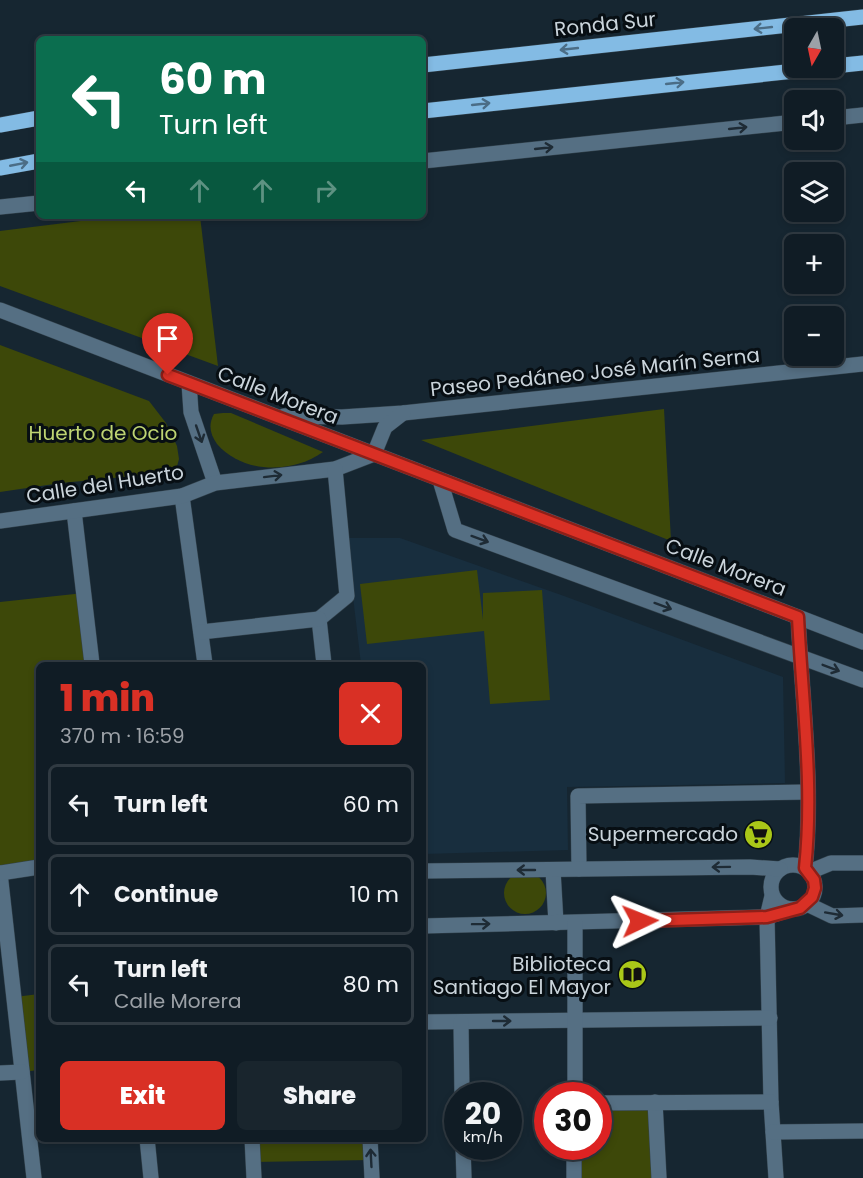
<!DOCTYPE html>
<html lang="en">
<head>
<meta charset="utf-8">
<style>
	:root { --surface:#101c25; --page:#19252d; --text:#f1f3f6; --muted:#9ca1a7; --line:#303a42; --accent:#d93025 }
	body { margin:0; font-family:Poppins,sans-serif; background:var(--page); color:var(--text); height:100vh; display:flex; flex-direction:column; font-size:22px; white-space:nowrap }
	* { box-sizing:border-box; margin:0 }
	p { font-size:20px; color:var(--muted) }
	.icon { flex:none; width:33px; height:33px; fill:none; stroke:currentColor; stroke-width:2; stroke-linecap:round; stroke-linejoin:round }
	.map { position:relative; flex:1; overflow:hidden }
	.details { position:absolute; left:36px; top:662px; width:390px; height:480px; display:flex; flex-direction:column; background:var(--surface); border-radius:9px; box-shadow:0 3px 9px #0003,0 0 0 2px var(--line) }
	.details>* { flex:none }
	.guide { position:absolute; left:36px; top:36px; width:390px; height:183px; border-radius:9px; box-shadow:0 3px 9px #0003,0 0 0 2px var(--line); background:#0b6e4f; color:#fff; overflow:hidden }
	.needle { width:39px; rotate:189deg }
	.buttons { position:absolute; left:784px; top:18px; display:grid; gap:12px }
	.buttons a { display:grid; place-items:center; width:60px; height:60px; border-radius:9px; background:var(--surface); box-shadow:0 3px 9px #0003,0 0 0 2px var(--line); font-size:30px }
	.speed { position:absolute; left:444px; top:1082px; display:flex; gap:12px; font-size:30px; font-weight:700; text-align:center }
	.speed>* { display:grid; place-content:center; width:78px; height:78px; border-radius:50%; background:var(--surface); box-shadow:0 3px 9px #0003,0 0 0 2px var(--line); line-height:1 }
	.speed small { font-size:15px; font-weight:400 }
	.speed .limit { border:9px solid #d22; background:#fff; color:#111 }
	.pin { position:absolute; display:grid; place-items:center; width:51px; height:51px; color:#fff; margin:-62px -26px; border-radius:50% 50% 50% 0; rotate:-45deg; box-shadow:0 0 6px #0007 }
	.pin .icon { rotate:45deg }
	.me { position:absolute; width:66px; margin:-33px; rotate:88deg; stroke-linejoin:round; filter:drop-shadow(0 0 4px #0008) }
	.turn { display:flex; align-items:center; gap:21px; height:126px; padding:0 24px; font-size:27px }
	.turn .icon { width:78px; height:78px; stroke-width:2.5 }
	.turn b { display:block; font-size:42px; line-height:51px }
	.lanes { display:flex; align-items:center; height:57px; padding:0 24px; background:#0003; justify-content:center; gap:30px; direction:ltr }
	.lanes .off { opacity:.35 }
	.round { display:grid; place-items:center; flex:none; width:63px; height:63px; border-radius:9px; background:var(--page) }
	.head { display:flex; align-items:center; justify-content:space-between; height:102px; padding:0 24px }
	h1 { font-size:36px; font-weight:800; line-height:45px; color:var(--accent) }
	.action { display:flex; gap:12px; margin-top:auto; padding:12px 24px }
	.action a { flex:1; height:69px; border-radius:9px; background:var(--accent); color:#fff; font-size:24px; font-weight:800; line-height:69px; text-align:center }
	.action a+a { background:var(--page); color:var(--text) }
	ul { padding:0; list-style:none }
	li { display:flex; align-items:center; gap:18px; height:81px; margin:0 12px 9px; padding:0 12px; border:3px solid var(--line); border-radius:9px }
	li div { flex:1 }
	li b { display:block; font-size:22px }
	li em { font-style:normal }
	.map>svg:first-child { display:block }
</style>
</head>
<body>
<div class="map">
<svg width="863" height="1178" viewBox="0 0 863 1178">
	<rect width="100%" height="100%" fill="#162631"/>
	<path fill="#182e3e" d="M346 538H400L564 596 783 677 785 783 567 787 568 850 423 854V664H361Z"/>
	<g fill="#3d4809">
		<path d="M121 216H200L218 366 0 286V231Z"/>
		<path d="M0 345 149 401 166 423 177 446 179 459 176 470 166 473 61 483 0 492Z"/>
		<path d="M664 409 671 541 421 440Z"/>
		<path d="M223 413H231L323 452C292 474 243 474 217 444 210 434 208 425 214 414Z"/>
		<path d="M477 570 483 620V593L542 590 550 700 490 704 484 631 367 644 360 584Z"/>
		<path d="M84 593 92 664H39V867L0 873V602Z"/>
		<circle cx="525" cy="893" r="21"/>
		<path d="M39 994V1070L22 1072 15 997Z"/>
		<path d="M655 1102 659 1178H574V1146H598L599 1103Z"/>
		<path d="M252 1139H370L371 1160 254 1162Z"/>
	</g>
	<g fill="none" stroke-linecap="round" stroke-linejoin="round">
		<defs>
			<g id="minor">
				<path d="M834 118 863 115"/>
				<path d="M423 161 795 122"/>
				<path d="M0 207 39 203"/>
				<path d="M0 310 863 642"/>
				<path d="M189 383 191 412 215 483"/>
				<path d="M284 416 342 417 403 413 863 364"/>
				<path d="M374 454 385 427 403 413"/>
				<path d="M440 480 455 530 863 680"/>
				<path d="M182 496 205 664"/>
				<path d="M74 511 92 664"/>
				<path d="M0 521 182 496 215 483 335 469 374 454"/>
				<path d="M798 617C802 698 814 788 805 868"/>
				<path d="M319 619 347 596 335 469"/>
				<path d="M319 619 324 664"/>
				<path d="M201 632 319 619"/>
				<circle cx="793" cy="887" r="22"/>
				<path d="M579 869 578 796 808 792"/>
				<path d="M553 870 556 923"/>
				<path d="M423 871 750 867 780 869"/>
				<path d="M809 872 831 863H863"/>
				<path d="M0 873 34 1178"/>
				<path d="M0 873 39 867"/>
				<path d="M772 896 767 917 771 1102 776 1178"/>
				<path d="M807 904 832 916 863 915"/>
				<path d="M423 926 767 917 792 909"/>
				<path d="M423 1022 770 1018"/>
				<path d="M461 1022 462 1095"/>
				<path d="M0 1073 22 1072"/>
				<path d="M575 1095V923"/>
				<path d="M655 1102 659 1178"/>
				<path d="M598 1103 771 1102"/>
				<path d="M773 1132 863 1131"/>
				<path d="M147 1138 151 1178"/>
				<path d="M252 1138 254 1178"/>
				<path d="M370 1138 372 1178"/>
				<path d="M463 1146 464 1178"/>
				<path d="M574 1178V1146"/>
			</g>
			<g id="major">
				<path d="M423 65 863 17"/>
				<path d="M834 66 863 63"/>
				<path d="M423 111 823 68"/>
				<path d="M0 125 39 118"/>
				<path d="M0 168 39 161"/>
			</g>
		</defs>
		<use href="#minor" stroke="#33424c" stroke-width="16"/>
		<use href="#major" stroke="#33424c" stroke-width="16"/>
		<use href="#minor" stroke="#556f83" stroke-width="15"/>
		<use href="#major" stroke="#83bbe4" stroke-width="15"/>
	</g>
	<defs><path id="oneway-shaft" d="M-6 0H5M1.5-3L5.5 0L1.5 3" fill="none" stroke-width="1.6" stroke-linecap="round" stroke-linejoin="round" transform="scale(1.5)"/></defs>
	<g stroke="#4b6d86">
		<use href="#oneway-shaft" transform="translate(763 28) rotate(174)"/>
		<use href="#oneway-shaft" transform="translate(569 49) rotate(174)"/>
		<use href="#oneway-shaft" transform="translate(675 83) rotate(-6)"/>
		<use href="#oneway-shaft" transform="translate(481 104) rotate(-6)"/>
		<use href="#oneway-shaft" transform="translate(19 164) rotate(-11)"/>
	</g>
	<g stroke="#1e2b35">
		<use href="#oneway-shaft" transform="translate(738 128) rotate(-6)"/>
		<use href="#oneway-shaft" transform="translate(544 148) rotate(-6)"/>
		<use href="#oneway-shaft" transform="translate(199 434) rotate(71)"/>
		<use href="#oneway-shaft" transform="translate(273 476) rotate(-7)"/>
		<use href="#oneway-shaft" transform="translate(480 539) rotate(20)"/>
		<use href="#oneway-shaft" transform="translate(663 606) rotate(20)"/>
		<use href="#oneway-shaft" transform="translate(831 668) rotate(21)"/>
		<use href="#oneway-shaft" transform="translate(721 867) rotate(179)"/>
		<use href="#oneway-shaft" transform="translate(526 870) rotate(180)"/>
		<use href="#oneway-shaft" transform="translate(834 914) rotate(10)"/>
		<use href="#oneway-shaft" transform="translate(481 924) rotate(-1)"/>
		<use href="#oneway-shaft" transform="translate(502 1021)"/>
		<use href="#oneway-shaft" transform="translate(371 1158) rotate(-93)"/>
	</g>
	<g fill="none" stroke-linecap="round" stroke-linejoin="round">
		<defs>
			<path id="route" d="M168 375 798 617C802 699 814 786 805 868L814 880 815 888 812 897 800 908 767 917 640 921"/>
		</defs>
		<use href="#route" stroke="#8d1f18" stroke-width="15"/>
		<use href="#route" stroke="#d93025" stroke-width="10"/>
	</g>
	<defs>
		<symbol id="supermarket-disc" viewBox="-11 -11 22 22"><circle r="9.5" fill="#aac718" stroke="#070e13"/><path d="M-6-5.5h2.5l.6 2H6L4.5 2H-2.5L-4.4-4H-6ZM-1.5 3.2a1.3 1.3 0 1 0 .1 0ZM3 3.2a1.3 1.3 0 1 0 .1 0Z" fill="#111"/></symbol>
		<symbol id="library-disc" viewBox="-11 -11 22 22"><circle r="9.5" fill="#aac718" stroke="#070e13"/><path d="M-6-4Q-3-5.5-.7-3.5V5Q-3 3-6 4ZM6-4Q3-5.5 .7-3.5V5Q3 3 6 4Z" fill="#111"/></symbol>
	</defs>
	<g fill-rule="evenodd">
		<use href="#supermarket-disc" x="742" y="818" width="33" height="33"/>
		<use href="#library-disc" x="616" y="958" width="33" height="33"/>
	</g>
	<g text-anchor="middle" stroke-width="6" stroke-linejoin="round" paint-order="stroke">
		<g font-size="20" fill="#cad4db" stroke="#070e13">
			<text transform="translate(605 24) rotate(-6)" y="7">Ronda Sur</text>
			<text transform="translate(595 372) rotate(-6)" y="7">Paseo Pedáneo José Marín Serna</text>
			<text transform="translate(278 395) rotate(21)" y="7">Calle Morera</text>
			<text transform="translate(105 484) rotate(-9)" y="7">Calle del Huerto</text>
			<text transform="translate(726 567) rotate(21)" y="7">Calle Morera</text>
		</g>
		<g font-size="20" fill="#bed472" stroke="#070e13">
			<text x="103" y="440">Huerto de Ocio</text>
		</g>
		<g font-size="20" fill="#cad4db" stroke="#070e13" text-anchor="end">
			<text x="738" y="841">Supermercado</text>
			<text x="611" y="971">Biblioteca<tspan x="611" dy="23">Santiago El Mayor</tspan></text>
		</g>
	</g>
</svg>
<div class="buttons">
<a><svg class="needle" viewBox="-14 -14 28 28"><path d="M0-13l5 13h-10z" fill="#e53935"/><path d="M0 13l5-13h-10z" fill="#9ca1a7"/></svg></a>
<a><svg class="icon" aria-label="sound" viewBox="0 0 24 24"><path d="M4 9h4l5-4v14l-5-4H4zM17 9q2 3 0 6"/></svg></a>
<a><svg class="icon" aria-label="layers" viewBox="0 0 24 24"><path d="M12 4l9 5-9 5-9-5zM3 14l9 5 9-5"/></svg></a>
<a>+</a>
<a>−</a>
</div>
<div class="speed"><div>20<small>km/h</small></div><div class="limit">30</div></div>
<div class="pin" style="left:168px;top:375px;background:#d93025"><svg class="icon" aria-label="arrive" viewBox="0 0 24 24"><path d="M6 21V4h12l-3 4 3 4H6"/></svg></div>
<svg class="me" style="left:640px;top:921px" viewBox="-20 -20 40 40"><path d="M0-17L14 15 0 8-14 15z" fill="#d93025" stroke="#fff" stroke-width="4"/></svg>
<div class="guide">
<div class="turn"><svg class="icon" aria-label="left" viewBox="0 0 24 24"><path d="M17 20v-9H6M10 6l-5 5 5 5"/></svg><div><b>60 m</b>Turn left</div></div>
<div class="lanes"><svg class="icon" aria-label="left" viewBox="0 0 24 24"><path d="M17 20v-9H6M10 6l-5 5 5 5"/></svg><svg class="icon off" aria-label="ahead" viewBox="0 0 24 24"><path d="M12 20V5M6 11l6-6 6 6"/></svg><svg class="icon off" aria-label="ahead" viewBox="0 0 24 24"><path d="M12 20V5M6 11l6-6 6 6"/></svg><svg class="icon off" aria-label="right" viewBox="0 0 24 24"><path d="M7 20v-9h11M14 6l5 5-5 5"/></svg></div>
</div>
<section class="details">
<div class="head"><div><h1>1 min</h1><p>370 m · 16:59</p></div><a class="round" style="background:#d93025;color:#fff"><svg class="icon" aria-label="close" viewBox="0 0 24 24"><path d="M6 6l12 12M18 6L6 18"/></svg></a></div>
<ul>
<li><svg class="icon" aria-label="left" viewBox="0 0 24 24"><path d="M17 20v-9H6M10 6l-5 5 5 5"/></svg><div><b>Turn left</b></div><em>60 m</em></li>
<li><svg class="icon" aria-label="ahead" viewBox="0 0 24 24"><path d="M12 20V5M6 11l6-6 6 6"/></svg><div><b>Continue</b></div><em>10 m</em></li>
<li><svg class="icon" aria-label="left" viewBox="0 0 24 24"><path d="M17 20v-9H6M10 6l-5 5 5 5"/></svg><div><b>Turn left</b><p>Calle Morera</p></div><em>80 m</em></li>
</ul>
<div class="action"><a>Exit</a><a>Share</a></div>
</section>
</div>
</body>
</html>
